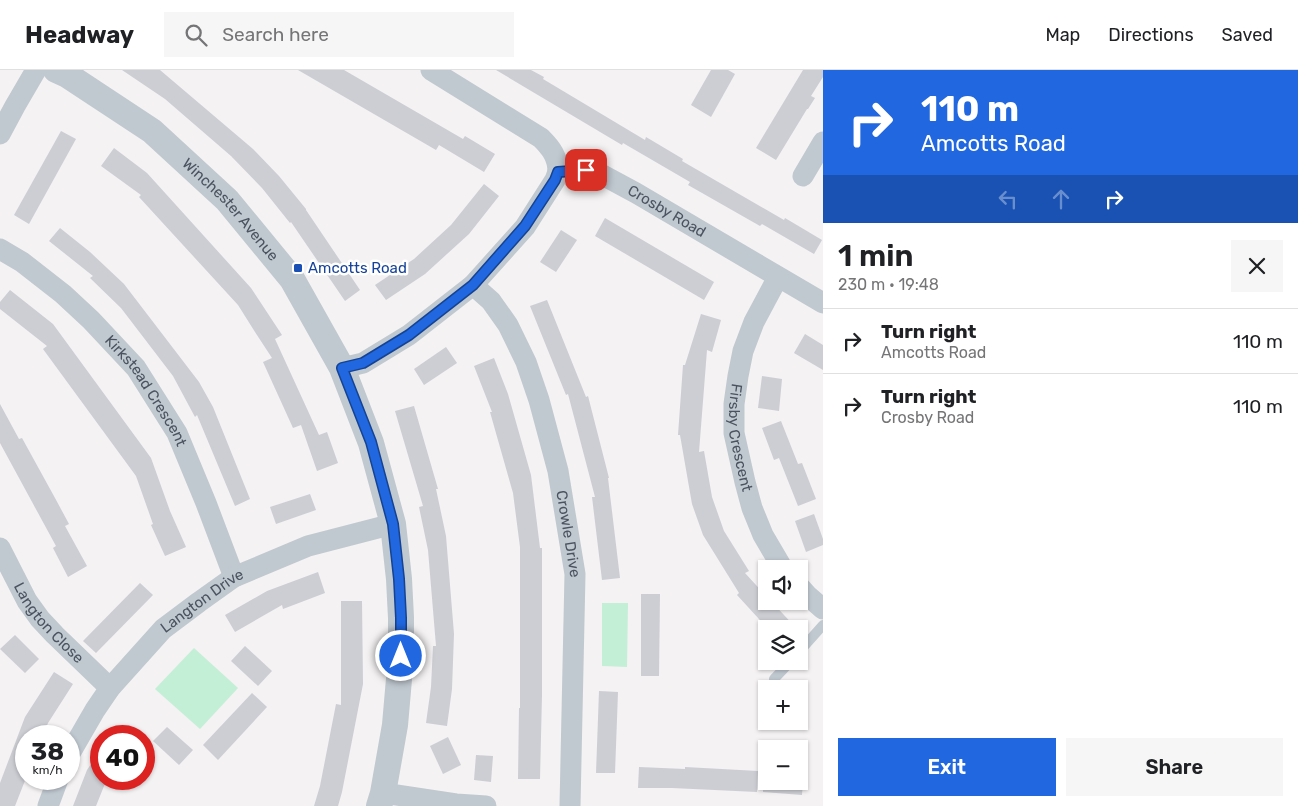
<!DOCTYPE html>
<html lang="en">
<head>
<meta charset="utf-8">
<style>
	:root { --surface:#fff; --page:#f6f6f6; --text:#202124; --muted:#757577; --line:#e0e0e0; --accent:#2067e0 }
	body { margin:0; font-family:Rubik,sans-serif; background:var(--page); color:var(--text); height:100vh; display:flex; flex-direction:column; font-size:19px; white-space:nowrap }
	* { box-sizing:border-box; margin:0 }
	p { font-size:16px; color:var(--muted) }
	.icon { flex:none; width:28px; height:28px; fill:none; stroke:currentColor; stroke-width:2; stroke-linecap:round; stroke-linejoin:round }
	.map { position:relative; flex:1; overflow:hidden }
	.side { display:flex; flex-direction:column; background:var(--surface); width:475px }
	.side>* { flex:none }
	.banner { background:#2067e0; color:#fff; overflow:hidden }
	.controls { position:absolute; left:758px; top:490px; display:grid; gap:10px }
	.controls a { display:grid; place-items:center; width:50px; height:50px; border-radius:0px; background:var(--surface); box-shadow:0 1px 4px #0004; font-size:25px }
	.speed { position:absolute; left:15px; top:655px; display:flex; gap:10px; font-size:25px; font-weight:700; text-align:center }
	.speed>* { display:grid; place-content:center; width:65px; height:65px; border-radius:50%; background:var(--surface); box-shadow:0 1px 4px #0004; line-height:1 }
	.speed small { font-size:12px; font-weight:400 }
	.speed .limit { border:8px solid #d22; background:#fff; color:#111 }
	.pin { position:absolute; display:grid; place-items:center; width:42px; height:42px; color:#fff; margin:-21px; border-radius:10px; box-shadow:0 2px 8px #0006 }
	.me { position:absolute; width:55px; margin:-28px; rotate:0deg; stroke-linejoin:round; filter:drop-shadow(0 0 4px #0008) }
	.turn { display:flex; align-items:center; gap:18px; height:105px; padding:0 15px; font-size:22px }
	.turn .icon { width:65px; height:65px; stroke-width:2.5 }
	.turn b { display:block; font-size:35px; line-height:42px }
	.lanes { display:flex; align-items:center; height:48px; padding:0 15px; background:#0003; justify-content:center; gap:25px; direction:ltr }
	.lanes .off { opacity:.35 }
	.round { display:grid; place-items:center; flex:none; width:52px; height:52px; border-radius:0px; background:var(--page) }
	.summary { display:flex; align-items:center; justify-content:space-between; height:85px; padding:0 15px }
	h1 { font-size:30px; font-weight:600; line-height:38px }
	.action { display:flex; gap:10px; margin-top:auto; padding:10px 15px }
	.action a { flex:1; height:58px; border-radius:0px; background:var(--accent); color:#fff; font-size:20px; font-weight:600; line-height:58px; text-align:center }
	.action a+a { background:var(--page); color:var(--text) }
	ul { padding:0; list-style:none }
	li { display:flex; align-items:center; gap:15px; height:65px; padding:0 15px; border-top:1px solid var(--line) }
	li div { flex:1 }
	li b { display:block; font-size:19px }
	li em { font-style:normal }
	header { display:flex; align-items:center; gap:30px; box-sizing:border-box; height:70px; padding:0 25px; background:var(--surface); border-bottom:1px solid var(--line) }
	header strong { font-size:24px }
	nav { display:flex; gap:28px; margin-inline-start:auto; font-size:18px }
	.search { width:350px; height:45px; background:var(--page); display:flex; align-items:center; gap:12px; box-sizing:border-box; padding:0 18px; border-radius:0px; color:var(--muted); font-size:19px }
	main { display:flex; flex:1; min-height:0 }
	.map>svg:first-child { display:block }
</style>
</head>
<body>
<header>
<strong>Headway</strong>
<div class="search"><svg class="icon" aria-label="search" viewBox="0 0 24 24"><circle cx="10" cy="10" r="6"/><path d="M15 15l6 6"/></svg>Search here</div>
<nav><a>Map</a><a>Directions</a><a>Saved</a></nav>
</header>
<main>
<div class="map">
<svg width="823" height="736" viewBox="0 0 823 736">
	<rect width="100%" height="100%" fill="#f4f2f2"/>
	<g fill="#c3efd7">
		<path d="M602 533H628L627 597 602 596Z"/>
		<path d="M194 578 238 618 200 659 155 619Z"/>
	</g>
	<g fill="#ccced4">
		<path d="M122 0H160L253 79 279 106 306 139V140L360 220 345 231 291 152 290 153 262 118 231 86 165 29Z"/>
		<path d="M298 0H344L463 69 465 66 495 84 484 102 439 75 436 80Z"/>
		<path d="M496 0H531L544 7 543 9 645 70 646 67 683 89 682 91 784 150 785 148 822 170 814 184 762 154 760 156 688 115 690 112 623 73 622 75Z"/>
		<path d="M711 0H728L735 4 711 47 691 35Z"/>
		<path d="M803 0H823V7L811 26 815 28 808 39H807L776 90 756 78Z"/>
		<path d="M61 61 76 69 29 154 14 145Z"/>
		<path d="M114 78 147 103 251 218 282 265 275 269 319 365 327 362 338 393 317 401 301 355 293 358 263 292 272 288 255 262 238 235 139 127 141 125 101 96Z"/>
		<path d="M484 114 499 126 469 164 425 204 386 230 375 215 414 189 451 155Z"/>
		<path d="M605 148 714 212 704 230 595 166Z"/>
		<path d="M60 158 90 182 124 214 199 312 213 337 250 429 235 436 197 345 195 347 173 306 121 238 90 208 93 206 49 171Z"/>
		<path d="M561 160 577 170 556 202 540 192Z"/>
		<path d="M10 220 53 254 151 388 170 441 186 477 165 486 151 455 153 454 136 406 43 279 47 276 0 239V232Z"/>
		<path d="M547 230 586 327 588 326 609 408H608L620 508 602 510 592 427H595L568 324 566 325 530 236Z"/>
		<path d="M701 244 721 250 712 282 707 280 699 382 704 381 712 427 724 461 749 501 745 503 766 526V531H771L797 559H768L737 525 739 523 703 465 692 434 680 365H678L683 295H685Z"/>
		<path d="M805 264 823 275V300L794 283Z"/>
		<path d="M446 277 457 293 424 315 414 299Z"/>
		<path d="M494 288 508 324 531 405 540 478H542V625L540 709H518L519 638H520V477L513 423 490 342H492L474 296Z"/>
		<path d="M762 306 782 309 779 341 758 338Z"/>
		<path d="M0 334 19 369 22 368 55 428 69 454 65 456 87 496 68 507 53 478 56 476 0 373Z"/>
		<path d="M414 336 438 419H436L446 466 454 564 452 619 447 656 426 653 431 617 433 576H436L428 480 419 437 423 436 395 341Z"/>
		<path d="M781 351 798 394 802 393 816 429 798 436 779 388 774 390 762 358Z"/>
		<path d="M310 424 316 440 276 454 270 437Z"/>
		<path d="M814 444 823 469V475L806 482 795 451Z"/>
		<path d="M318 502 325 523 283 539 282 535 235 562 225 545 267 521Z"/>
		<path d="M140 513 153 525 96 583 83 571Z"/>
		<path d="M641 524H660L659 606H641Z"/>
		<path d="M341 531H362L363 614 342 722 338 736H314L320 716 336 634 341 635Z"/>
		<path d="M15 565 39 589 25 603 0 579Z"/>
		<path d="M245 576 272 601 258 616 231 591Z"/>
		<path d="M54 602 73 614 48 653 43 666H26V708L15 736H0V713L25 647Z"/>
		<path d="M599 621 618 622 615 703H596Z"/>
		<path d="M252 623 267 637 218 690 203 675Z"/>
		<path d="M167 657 193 680 179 695 153 671Z"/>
		<path d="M448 667 461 695 443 704 430 676Z"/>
		<path d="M101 679V709L106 711 96 736H73L87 700Z"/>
		<path d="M476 685 493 686 491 712 474 710Z"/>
		<path d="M639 697 685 699V697L758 701 757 722 672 718H638Z"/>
		<path d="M763 711H803L802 725 763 722Z"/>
	</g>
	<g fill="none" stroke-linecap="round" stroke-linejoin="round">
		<g stroke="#c0c8d0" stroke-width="10">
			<path d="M799 582 823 555"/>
			<path d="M774 609 791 591"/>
		</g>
		<g stroke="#c0c8d0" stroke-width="21">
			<path id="s1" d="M431 0 541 68C551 78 558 87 558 102L586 99 597 102 636 123 823 233"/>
			<path d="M0 64 15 36 36 0"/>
			<path d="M803 106 823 72"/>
			<path id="s2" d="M0 179 22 192 63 224 91 250 136 298 177 363 206 433 234 507"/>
			<path id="s3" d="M778 207 754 252 743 281 738 306 734 334V363L745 412 752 438 763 465 783 499"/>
			<path id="s4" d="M473 215 491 231 508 255 526 292 539 330 558 401 575 504 570 736"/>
			<path d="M342 298 363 293 409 265 473 215 525 157 555 110 558 102"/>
			<path id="s5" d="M0 478 27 531 40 549 55 565 110 618"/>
			<path d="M799 516 808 526 823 539"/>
			<path id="s6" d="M69 685 95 640 110 618 163 559 199 532 234 507 308 476 393 454"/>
			<path d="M383 723 456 734 486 736"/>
			<path d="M48 736 58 709"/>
		</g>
		<path stroke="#c0c8d0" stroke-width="26" id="s7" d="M56 0 67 5 152 61 227 130 292 209 342 298 371 373 393 454 399 509 401 548V586L395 655 383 723 379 736"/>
	</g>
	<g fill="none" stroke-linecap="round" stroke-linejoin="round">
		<defs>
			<path id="route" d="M401 586V548L399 509 393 454 371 372 342 298 363 293 409 265 473 215 525 156 555 110 558 102 586 100"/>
		</defs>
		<use href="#route" stroke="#154392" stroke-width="12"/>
		<use href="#route" stroke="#2067e0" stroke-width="9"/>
	</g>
	<rect fill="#1a4fb4" stroke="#fff" stroke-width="2" x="293" y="193" width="10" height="10" rx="2.5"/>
	<g text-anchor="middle" stroke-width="5" stroke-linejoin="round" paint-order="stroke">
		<g font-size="15" fill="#4a535f" stroke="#fff">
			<text dy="5" stroke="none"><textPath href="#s7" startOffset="225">Winchester Avenue</textPath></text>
			<text dy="5" stroke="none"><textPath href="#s1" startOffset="288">Crosby Road</textPath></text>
			<text dy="5" stroke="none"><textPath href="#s2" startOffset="206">Kirkstead Crescent</textPath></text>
			<text dy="5" stroke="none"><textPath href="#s3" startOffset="170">Firsby Crescent</textPath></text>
			<text dy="5" stroke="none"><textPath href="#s4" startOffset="272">Crowle Drive</textPath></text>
			<text dy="5" stroke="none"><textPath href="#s6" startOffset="206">Langton Drive</textPath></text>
			<text dy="5" stroke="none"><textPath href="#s5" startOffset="90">Langton Close</textPath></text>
		</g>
		<g font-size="15" fill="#164399" stroke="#fff" text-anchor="start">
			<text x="308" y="203">Amcotts Road</text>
		</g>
	</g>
</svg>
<div class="controls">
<a><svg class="icon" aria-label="sound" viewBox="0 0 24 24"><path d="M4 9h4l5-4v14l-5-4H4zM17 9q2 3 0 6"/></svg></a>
<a><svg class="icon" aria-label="layers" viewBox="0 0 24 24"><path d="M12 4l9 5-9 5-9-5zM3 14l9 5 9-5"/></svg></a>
<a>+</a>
<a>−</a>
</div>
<div class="speed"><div>38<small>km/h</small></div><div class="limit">40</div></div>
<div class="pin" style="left:586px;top:100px;background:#d93025"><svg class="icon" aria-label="arrive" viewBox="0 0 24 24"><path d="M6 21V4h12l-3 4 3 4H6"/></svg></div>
<svg class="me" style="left:401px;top:586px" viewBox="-20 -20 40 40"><circle r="17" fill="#2067e0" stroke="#fff" stroke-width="3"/><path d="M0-11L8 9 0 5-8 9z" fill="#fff"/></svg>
</div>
<section class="side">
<div class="banner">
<div class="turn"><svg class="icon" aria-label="right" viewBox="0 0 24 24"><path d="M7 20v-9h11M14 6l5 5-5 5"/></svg><div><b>110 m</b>Amcotts Road</div></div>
<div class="lanes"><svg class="icon off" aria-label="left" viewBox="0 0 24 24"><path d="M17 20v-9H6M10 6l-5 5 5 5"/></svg><svg class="icon off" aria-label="ahead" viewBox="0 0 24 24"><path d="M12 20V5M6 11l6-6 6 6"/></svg><svg class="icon" aria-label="right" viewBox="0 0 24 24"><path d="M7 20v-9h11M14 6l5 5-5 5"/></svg></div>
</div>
<div class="summary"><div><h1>1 min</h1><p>230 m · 19:48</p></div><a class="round"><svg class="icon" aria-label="close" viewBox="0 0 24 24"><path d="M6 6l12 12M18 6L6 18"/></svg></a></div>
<ul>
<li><svg class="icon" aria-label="right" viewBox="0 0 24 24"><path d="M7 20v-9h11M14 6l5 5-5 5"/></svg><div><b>Turn right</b><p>Amcotts Road</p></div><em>110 m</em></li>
<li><svg class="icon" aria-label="right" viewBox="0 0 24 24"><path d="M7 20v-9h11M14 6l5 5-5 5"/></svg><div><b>Turn right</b><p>Crosby Road</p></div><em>110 m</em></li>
</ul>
<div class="action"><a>Exit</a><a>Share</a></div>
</section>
</main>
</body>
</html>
